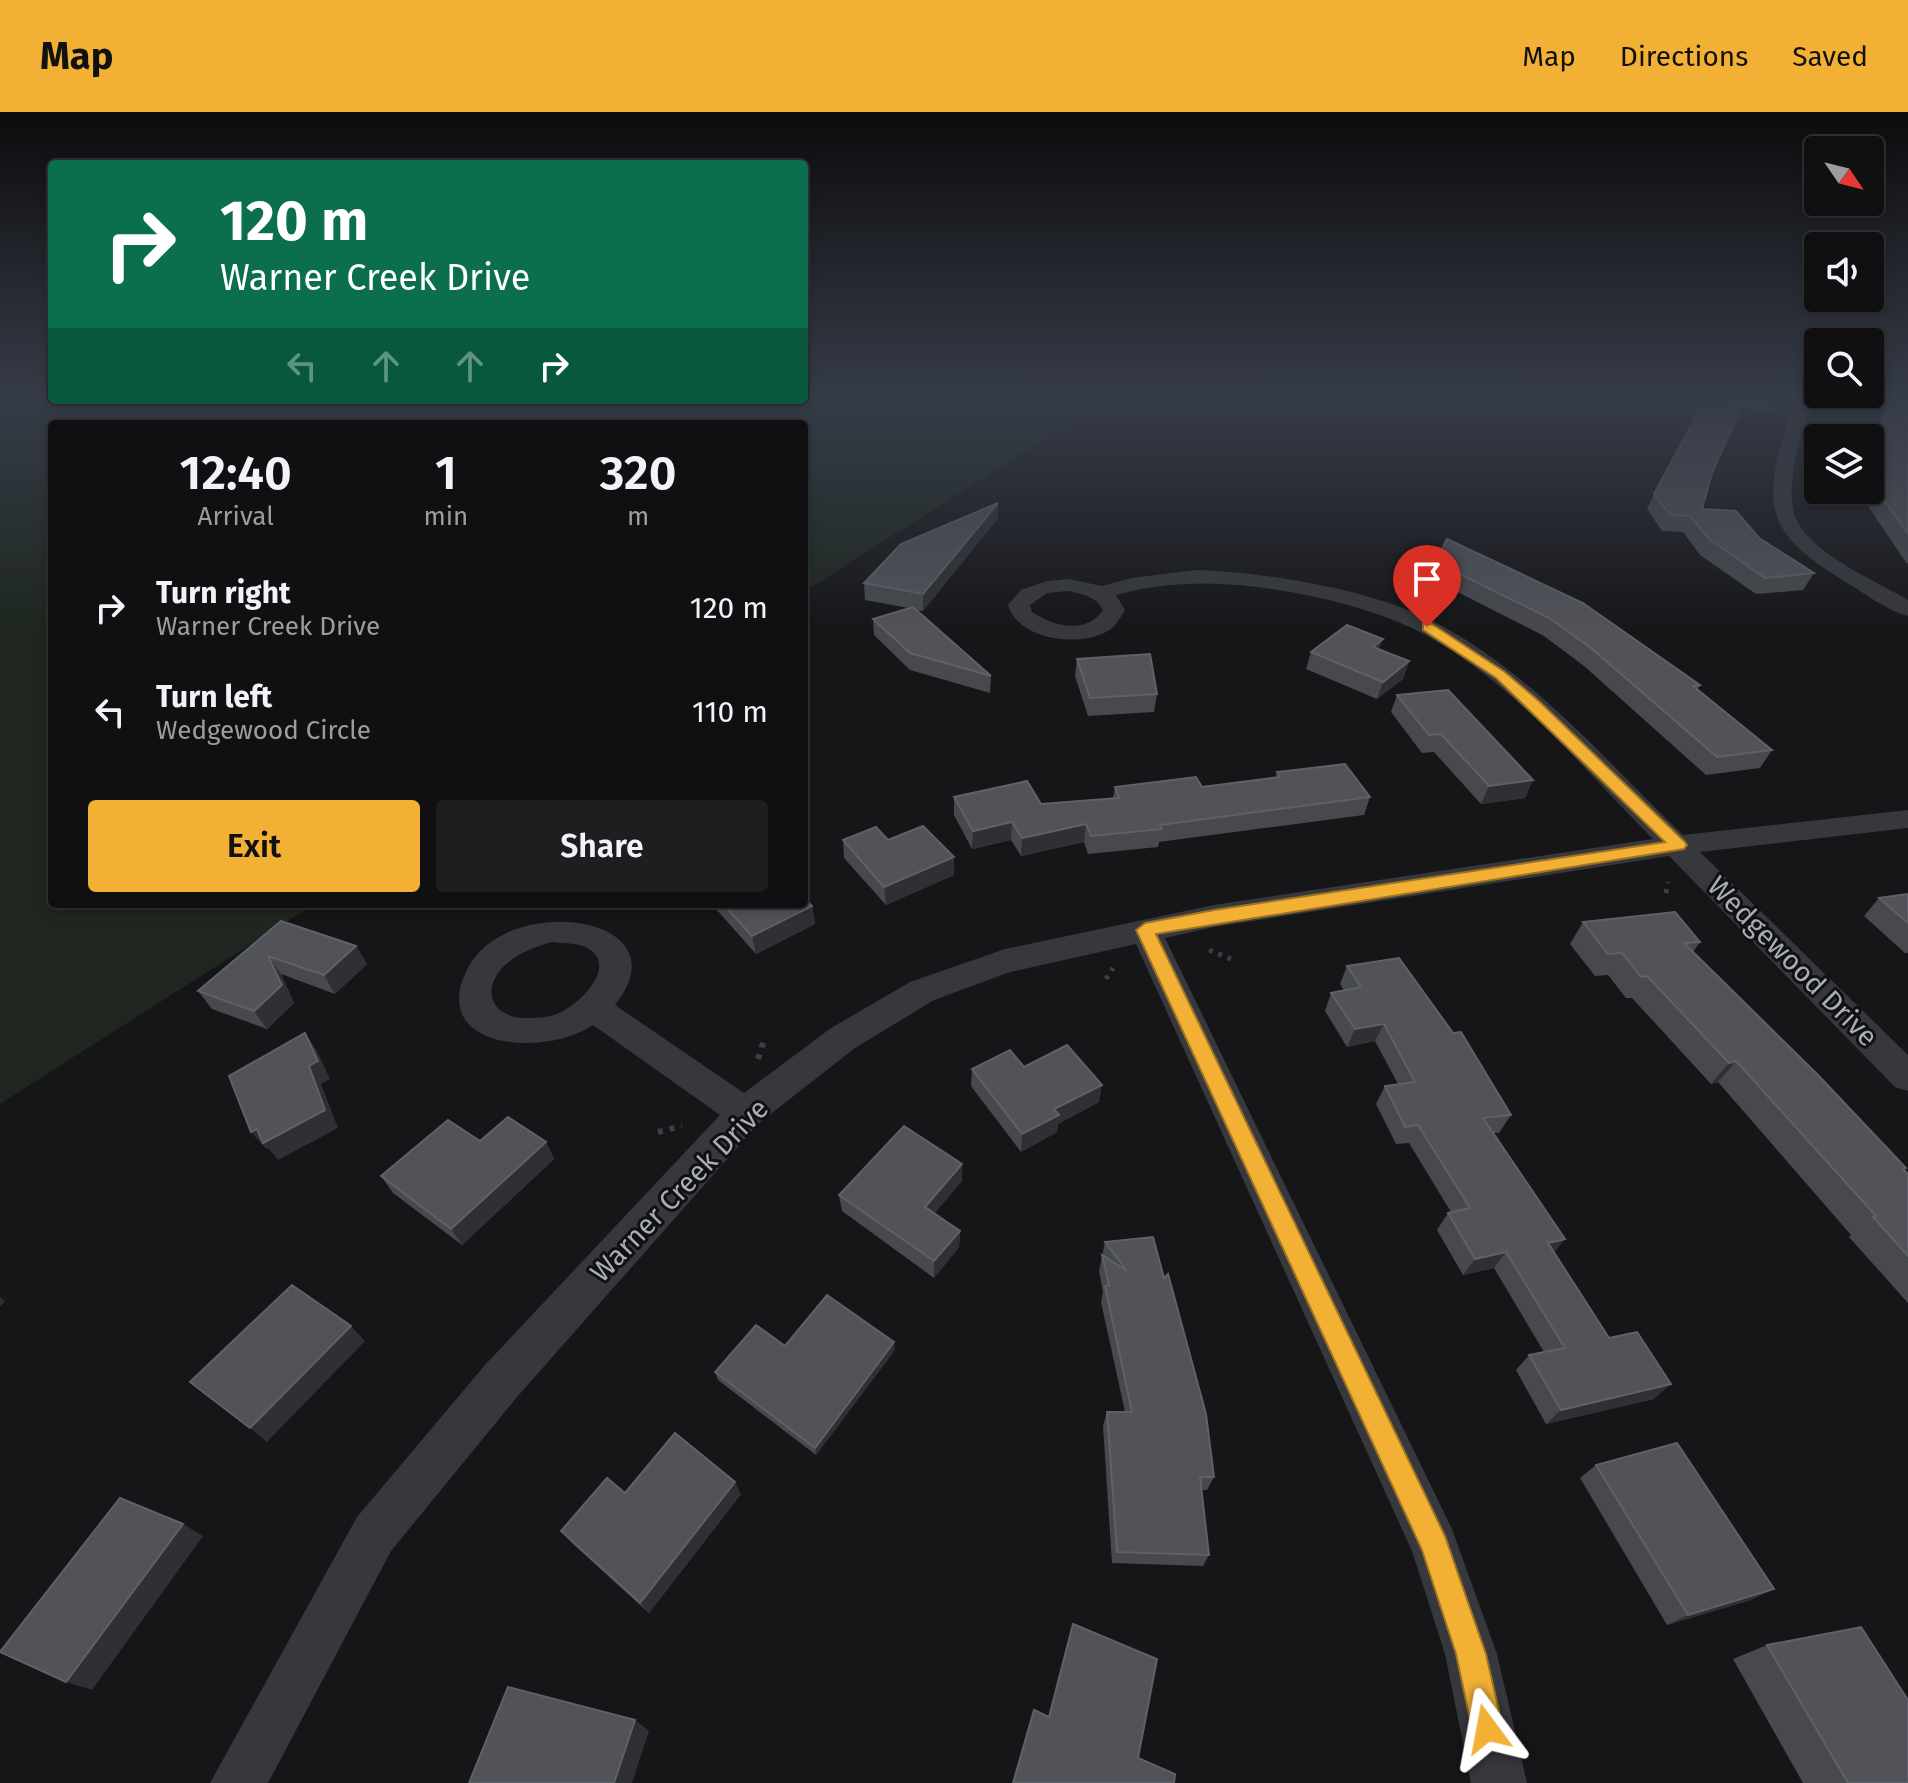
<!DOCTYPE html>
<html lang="en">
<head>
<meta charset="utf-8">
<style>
	:root { --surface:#101012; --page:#1e1e20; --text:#f1f3f6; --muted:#9c9d9f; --line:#303032; --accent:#f2b134 }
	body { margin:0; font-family:"Fira Sans",sans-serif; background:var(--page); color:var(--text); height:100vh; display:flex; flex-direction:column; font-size:30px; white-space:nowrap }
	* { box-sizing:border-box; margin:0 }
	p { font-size:26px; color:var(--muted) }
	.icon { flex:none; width:44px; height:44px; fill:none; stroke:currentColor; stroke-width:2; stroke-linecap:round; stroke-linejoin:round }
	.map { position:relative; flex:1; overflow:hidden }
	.side { position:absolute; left:48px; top:308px; width:760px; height:488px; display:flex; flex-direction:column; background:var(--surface); border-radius:8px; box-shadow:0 4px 12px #0003,0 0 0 2px var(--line) }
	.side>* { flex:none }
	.hud { position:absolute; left:48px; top:48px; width:760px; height:244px; border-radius:8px; box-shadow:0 4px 12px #0003,0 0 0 2px var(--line); background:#0b6e4f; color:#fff; overflow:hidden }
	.needle { width:52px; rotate:125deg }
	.controls { position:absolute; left:1804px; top:24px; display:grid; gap:16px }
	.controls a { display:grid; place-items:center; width:80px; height:80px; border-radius:8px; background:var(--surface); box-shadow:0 4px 12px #0003,0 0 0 2px var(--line); font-size:40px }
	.pin { position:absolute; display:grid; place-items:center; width:68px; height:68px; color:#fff; margin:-82px -34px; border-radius:50% 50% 50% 0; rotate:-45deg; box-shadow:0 0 8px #0007 }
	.pin .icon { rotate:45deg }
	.me { position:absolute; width:88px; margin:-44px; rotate:347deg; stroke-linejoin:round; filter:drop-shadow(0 0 6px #0008) }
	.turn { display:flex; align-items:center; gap:28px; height:168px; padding:0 40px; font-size:36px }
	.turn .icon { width:104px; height:104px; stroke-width:2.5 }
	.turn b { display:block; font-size:56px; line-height:68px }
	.lanes { display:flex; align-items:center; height:76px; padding:0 40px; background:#0003; justify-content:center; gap:40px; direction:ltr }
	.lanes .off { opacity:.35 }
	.eta { display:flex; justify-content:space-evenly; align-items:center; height:136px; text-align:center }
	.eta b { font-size:48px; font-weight:600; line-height:56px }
	.cta { display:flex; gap:16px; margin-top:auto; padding:16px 40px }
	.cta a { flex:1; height:92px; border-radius:8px; background:var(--accent); color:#111; font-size:32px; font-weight:600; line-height:92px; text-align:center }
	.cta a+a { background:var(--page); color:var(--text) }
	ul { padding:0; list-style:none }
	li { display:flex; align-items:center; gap:24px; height:104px; padding:0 40px }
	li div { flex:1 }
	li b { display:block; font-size:30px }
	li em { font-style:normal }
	header { display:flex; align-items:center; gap:48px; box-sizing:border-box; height:112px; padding:0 40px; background:var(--accent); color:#111 }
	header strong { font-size:38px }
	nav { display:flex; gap:44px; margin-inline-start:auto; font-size:28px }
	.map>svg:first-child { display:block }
</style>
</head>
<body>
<header>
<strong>Map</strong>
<nav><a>Map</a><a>Directions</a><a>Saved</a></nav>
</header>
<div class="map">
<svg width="1908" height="1671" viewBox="0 0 1908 1671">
	<rect width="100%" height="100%" fill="#161618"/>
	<path fill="#1e261f" d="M0 287H1107L804 480V312H52V792H314L0 992Z"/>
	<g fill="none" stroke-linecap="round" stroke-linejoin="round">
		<g stroke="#3d3f44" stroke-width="5" stroke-dasharray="4 6" stroke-linecap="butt">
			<path d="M1666 781 1668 770"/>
			<path d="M1209 838 1231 847"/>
			<path d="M1106 867 1113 856"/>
		</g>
		<g stroke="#3d3f44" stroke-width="6" stroke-dasharray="5 7" stroke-linecap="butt">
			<path d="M758 947 764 928"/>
			<path d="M658 1020 682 1014"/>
		</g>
		<g fill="#37383d" fill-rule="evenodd">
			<path d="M1710 287H1746L1793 296 1797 287H1813C1802 316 1782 380 1797 409 1814 443 1876 469 1908 488V504C1888 499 1867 483 1849 472 1766 422 1759 396 1790 305L1718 292Z"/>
			<path d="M1195 458C1265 460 1370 477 1433 509 1530 559 1605 648 1683 723L1908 698V716L1700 740 1908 943V979L1895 975 1669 744 1214 815 1165 826 1452 1417 1497 1542 1527 1671H1471L1445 1542 1412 1439 1136 832 1010 860 934 888 855 936 758 1012 517 1285 391 1439 268 1671H210L357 1405 485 1253 720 1003 593 913C542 947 424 936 469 854 511 779 686 804 615 893L744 981 831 916 910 870 1005 837 1214 793 1653 727C1579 653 1508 563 1412 516 1371 497 1322 485 1278 478 1224 469 1169 468 1116 483L1125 498C1119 508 1114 517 1104 521 1075 535 1018 527 1008 493L1021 478 1047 469 1068 467 1102 474 1132 466ZM1068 479C1082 482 1096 484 1103 498 1086 523 1053 514 1032 500L1030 493 1047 481ZM552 830C561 831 574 831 583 834 622 850 582 891 559 901 548 906 535 906 523 906 492 904 481 879 503 855 516 842 534 835 552 830Z"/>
		</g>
	</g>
	<g fill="#47494d">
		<path d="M1889 287H1908V450L1907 452 1864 388 1866 378H1870V355L1877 318Z"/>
		<path d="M1712 361 1702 397 1759 426 1814 461 1803 478 1756 482 1700 443 1683 420 1662 419 1647 397 1654 382Z"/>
		<path d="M998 391V406L923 499 916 498 991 564 990 581 910 558 874 523 873 507 909 496 865 488 864 471Z"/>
		<path d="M1435 450 1700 573 1698 577 1772 638 1760 656 1706 663 1584 554 1544 524 1430 466Z"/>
		<path d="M1311 540 1409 549 1403 567 1377 587 1306 557Z"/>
		<path d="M1077 547 1157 582 1154 600 1088 604 1075 564Z"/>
		<path d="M1397 583 1533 668 1525 686 1481 692 1434 640 1422 641 1391 600Z"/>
		<path d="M1277 660 1370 685 1364 703 1159 730 1158 735 1088 742 1084 730 1021 744 1011 728 972 737 954 703V685L1041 692 1113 686 1115 675H1202L1275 666Z"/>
		<path d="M843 728 954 763 886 793 844 746Z"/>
		<path d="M1908 782V841H1905L1864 804 1879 786Z"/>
		<path d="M715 792H804L812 794 815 812 756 842 716 797Z"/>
		<path d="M281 809 356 834 367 852 335 882 281 862 294 891 267 917 212 897 198 879Z"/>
		<path d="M1583 810 1700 830 1693 840 1906 1056 1904 1058 1908 1062V1191L1849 1125 1851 1123 1718 970 1711 972 1632 886H1626L1608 863 1595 864 1570 832Z"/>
		<path d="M1347 854 1511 1003 1499 1021H1493L1565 1127 1554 1140 1609 1226 1654 1287 1546 1312 1516 1258 1529 1243 1544 1240 1494 1156 1463 1163 1437 1118 1448 1101 1451 1100 1409 1031 1396 1032 1376 992 1385 974 1398 972 1375 929 1347 935 1325 899 1331 881 1344 878 1340 872Z"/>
		<path d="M1024 955 1099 990 1058 1012 1057 1020 1021 1040 971 974 972 957Z"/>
		<path d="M480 1029 546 1030 554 1047 462 1133 393 1081 381 1064Z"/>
		<path d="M962 1052V1069L934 1101 960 1119 959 1135 934 1166 842 1099 839 1083Z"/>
		<path d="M1153 1125 1214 1365 1207 1378H1202L1209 1443 1203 1454 1112 1451 1103 1314 1107 1300H1125L1101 1190 1103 1180 1099 1159 1105 1130Z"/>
		<path d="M785 1234 895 1238 816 1343 718 1268 715 1260Z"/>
		<path d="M1596 1353 1751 1488 1667 1513 1580 1366Z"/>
		<path d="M625 1381 741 1382 649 1501 572 1431 561 1419Z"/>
		<path d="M1767 1533 1908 1671H1803L1733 1547Z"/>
	</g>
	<g fill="#2f3033">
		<path d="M998 391V406L923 499V482Z"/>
		<path d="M1383 527 1377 544 1373 535Z"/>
		<path d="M1409 549 1403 567 1377 587 1383 570Z"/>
		<path d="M1533 668 1525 686 1481 692 1489 674Z"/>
		<path d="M1012 710 1011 728 972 737 973 719Z"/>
		<path d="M1086 712 1084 730 1021 744 1022 726Z"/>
		<path d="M954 745V763L886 793 884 775Z"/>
		<path d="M812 794 815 812 756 842 752 824Z"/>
		<path d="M356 834 367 852 335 882 324 863Z"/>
		<path d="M268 844 281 862 294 891 267 917 254 899Z"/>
		<path d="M1384 912 1375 929 1347 935 1355 917Z"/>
		<path d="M305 921 317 939 330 967 321 972 338 1016 278 1048 268 1036 266 1037 251 1020Z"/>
		<path d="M1736 949 1718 970 1711 972 1729 951Z"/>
		<path d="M1102 973 1099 990 1058 1012 1057 1020 1021 1040 1022 1022 1054 997Z"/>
		<path d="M546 1030 554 1047 462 1133 451 1117Z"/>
		<path d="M962 1052V1069L926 1112 925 1095Z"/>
		<path d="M960 1119 959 1135 934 1166V1149Z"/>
		<path d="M1565 1127 1551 1143 1548 1131Z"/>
		<path d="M1506 1140 1494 1156 1463 1163 1475 1147Z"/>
		<path d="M0 1185 5 1189 0 1195Z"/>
		<path d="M351 1214 365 1229 267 1330 250 1316Z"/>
		<path d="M894 1230 895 1238 816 1343 815 1336Z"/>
		<path d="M1671 1272 1654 1287 1546 1312 1561 1298Z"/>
		<path d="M735 1370 741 1382 649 1501 640 1491Z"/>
		<path d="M183 1412 203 1424 92 1578 66 1570Z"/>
		<path d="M1774 1477 1751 1488 1667 1513 1688 1503Z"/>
		<path d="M635 1608 649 1619 632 1671H614Z"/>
	</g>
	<g fill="#525359" stroke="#5f6168" stroke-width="2">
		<path d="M1892 287H1908V422L1873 373 1886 304Z"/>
		<path d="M1700 297 1740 298 1712 361 1702 397 1736 399 1759 426 1814 461 1765 466 1709 427 1690 404 1670 403 1654 382Z"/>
		<path d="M998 391 923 482 864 471 901 432Z"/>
		<path d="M1447 427 1583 491 1700 573 1693 574 1772 638 1717 645 1592 537 1551 507 1435 450Z"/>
		<path d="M913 495 991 564 910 541 873 507Z"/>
		<path d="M1347 513 1383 527 1373 535 1409 549 1383 570 1311 540Z"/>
		<path d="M1150 542 1157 582 1090 586 1077 547Z"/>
		<path d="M1448 578 1533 668 1489 674 1441 622 1429 623 1397 583Z"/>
		<path d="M1345 652 1370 685 1160 713 1162 717 1091 724 1086 712 1022 726 1012 710 973 719 954 685 1027 669 1041 692 1119 686 1115 675 1196 665 1202 675 1280 665 1277 660Z"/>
		<path d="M923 714 954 745 884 775 843 728 876 715 888 728Z"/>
		<path d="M1908 782V811L1879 786Z"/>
		<path d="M804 786 812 794 752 824 723 792H804Z"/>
		<path d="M1675 800 1700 830 1684 831 1818 963 1906 1056 1903 1057 1908 1062V1144L1873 1105 1876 1104 1736 949 1729 951 1647 864 1641 865 1622 841 1608 842 1583 810Z"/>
		<path d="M281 809 356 834 324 863 268 844 282 873 254 899 198 879Z"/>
		<path d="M1399 846 1453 921 1461 920 1511 1003 1483 1006 1565 1127 1548 1131 1609 1226 1637 1220 1671 1272 1561 1298 1529 1243 1565 1236 1506 1140 1475 1147 1448 1101 1470 1096 1418 1013 1405 1015 1385 974 1415 970 1384 912 1355 917 1331 881 1361 875 1347 854Z"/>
		<path d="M305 921 318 949 309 954 325 998 263 1031 257 1017 251 1020 229 964Z"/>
		<path d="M1067 933 1102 973 1054 997 1059 1003 1022 1022 972 957 1010 938 1024 955Z"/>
		<path d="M508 1005 546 1030 451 1117 381 1064 448 1008 480 1029Z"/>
		<path d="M904 1014 962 1052 925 1095 960 1119 934 1149 839 1083Z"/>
		<path d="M1153 1125 1164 1166 1168 1162 1206 1302 1214 1365H1200L1209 1443 1117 1440 1107 1300H1132L1105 1174 1109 1173 1102 1143 1127 1159 1105 1130Z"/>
		<path d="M292 1173 351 1214 250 1316 190 1270Z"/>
		<path d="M827 1183 894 1230 815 1336 715 1260 756 1213 785 1234Z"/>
		<path d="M675 1321 735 1370 640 1491 561 1419 607 1366 625 1381Z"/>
		<path d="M1677 1331 1774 1477 1688 1503 1596 1353Z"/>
		<path d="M120 1386 183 1412 66 1570 0 1540Z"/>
		<path d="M1073 1512 1157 1547 1138 1646 1175 1662 1174 1671H1013L1034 1598 1049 1605Z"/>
		<path d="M1861 1515 1908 1588V1671H1848L1767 1533Z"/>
		<path d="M508 1575 635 1608 614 1671H469Z"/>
	</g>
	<linearGradient id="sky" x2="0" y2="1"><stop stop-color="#0c0c0d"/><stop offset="0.55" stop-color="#363c48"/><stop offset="1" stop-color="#363c48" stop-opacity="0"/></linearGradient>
	<rect width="1908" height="521" fill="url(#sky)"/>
	<path fill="#f2b134" stroke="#9d7322" stroke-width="2" d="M1423 512H1432L1505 560 1540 590 1684 729 1687 733 1684 737 1156 822 1445 1424 1486 1542 1503 1617 1498 1628 1487 1633 1476 1628 1472 1617 1456 1542 1422 1438 1136 818 1145 811 1214 798 1665 730 1496 566 1423 518Z"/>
	<g text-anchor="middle" stroke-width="6" stroke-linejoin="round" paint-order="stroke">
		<g font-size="28" fill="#a8adb8" stroke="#111113">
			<text transform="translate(1793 849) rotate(45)" y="10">Wedgewood Drive</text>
			<text transform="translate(679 1078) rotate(-46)" y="10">Warner Creek Drive</text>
		</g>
	</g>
</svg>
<div class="controls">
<a><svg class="needle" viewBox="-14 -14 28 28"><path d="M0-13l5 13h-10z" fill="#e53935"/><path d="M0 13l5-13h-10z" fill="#9c9d9f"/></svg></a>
<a><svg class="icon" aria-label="sound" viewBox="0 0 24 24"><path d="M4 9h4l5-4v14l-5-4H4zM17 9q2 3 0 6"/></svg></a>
<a><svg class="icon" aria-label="search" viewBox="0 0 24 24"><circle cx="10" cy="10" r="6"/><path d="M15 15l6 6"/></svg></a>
<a><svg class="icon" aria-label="layers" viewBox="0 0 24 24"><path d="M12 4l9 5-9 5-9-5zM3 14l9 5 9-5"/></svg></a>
</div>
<div class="pin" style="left:1427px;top:515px;background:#d93025"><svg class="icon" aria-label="arrive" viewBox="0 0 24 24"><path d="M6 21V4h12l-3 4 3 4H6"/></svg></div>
<svg class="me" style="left:1487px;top:1617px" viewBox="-20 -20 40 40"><path d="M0-17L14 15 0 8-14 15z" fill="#f2b134" stroke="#fff" stroke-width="4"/></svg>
<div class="hud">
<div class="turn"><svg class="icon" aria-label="right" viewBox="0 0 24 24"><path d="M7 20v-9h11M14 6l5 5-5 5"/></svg><div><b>120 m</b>Warner Creek Drive</div></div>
<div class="lanes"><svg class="icon off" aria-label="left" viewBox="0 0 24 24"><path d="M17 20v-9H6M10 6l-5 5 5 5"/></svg><svg class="icon off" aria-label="ahead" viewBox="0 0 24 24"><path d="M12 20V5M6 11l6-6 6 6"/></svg><svg class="icon off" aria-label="ahead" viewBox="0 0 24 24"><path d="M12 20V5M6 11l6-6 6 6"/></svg><svg class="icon" aria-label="right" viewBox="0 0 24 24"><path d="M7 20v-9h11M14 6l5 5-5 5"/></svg></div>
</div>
<section class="side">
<div class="eta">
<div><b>12:40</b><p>Arrival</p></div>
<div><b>1</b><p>min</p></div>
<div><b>320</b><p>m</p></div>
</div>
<ul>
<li><svg class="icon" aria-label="right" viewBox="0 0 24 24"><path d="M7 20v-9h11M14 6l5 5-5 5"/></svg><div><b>Turn right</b><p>Warner Creek Drive</p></div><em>120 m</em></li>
<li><svg class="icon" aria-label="left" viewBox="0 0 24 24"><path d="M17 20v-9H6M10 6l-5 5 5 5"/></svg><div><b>Turn left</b><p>Wedgewood Circle</p></div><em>110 m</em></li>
</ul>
<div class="cta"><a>Exit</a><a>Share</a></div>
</section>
</div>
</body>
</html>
